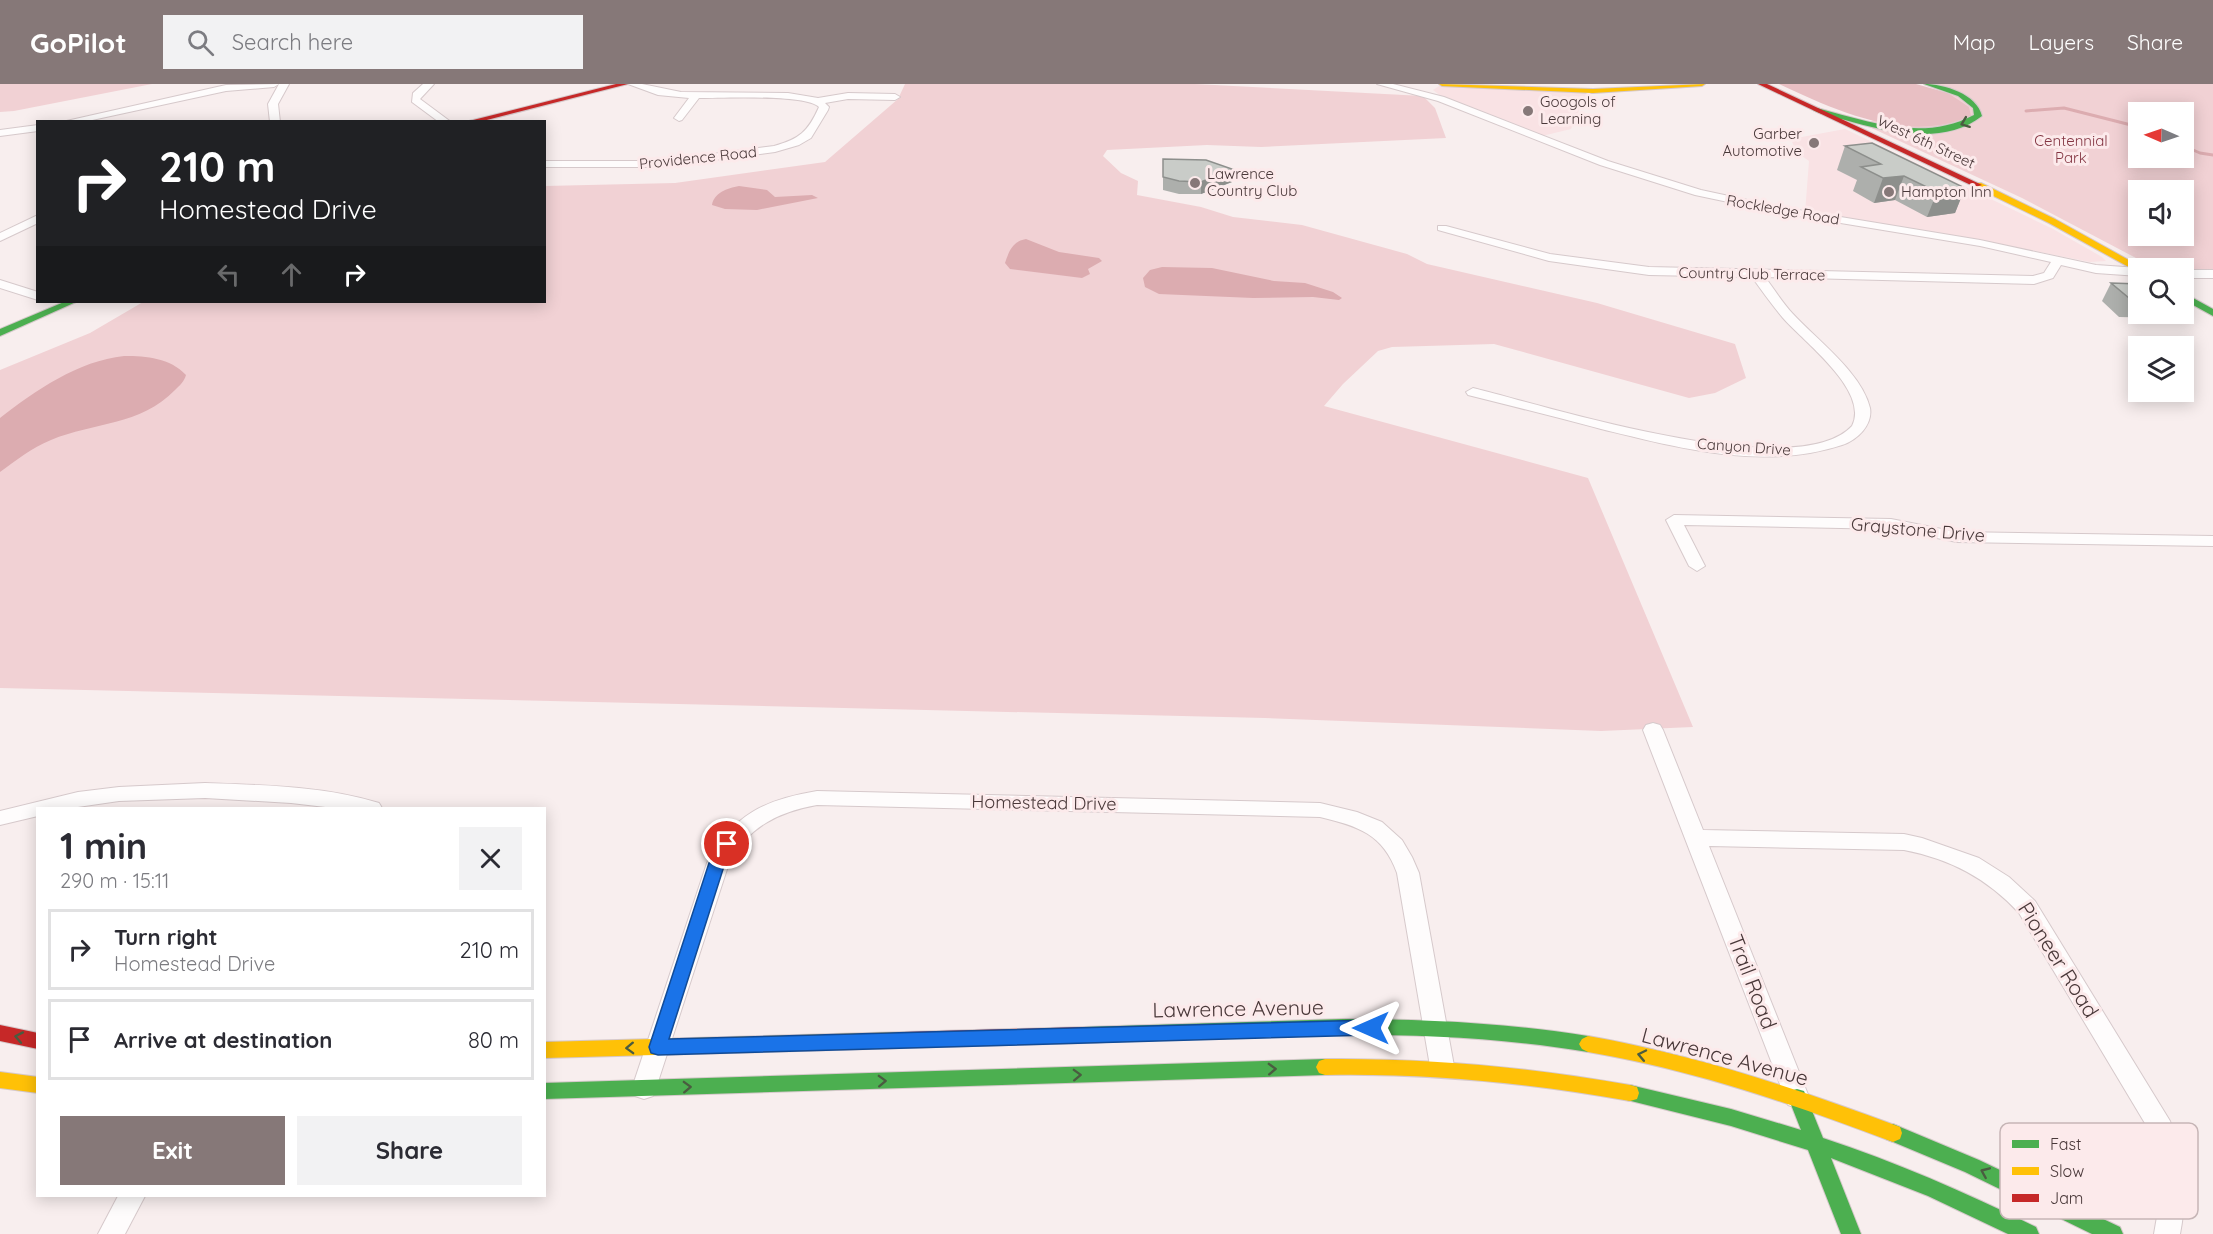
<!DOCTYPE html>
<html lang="en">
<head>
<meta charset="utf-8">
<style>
	:root { --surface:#fff; --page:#f2f2f3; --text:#2b2b33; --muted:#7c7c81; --line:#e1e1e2; --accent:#867878 }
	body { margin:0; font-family:Quicksand,sans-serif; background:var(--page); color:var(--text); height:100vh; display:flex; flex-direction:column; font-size:22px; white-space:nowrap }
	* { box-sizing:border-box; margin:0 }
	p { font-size:20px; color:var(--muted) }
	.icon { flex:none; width:33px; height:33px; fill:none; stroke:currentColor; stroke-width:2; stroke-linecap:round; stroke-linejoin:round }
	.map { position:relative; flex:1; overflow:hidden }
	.side { position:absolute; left:36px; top:723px; width:510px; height:390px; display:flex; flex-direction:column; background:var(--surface); border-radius:0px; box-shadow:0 3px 15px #0003 }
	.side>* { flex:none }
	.guide { position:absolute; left:36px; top:36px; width:510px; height:183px; border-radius:0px; box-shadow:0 3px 15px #0003; background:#202124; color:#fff; overflow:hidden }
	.needle { width:39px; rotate:272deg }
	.controls { position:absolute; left:2128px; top:18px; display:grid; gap:12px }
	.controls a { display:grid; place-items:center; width:66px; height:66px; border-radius:0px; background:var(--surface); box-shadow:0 3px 15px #0003; font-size:30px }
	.pin { position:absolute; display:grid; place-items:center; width:51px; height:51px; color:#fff; margin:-26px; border:3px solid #fff; border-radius:50%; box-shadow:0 2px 6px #0007 }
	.me { position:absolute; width:66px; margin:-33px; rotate:270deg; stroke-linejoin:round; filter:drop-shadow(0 0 4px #0008) }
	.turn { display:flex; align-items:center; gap:21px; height:126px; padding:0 24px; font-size:27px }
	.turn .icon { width:78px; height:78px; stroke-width:2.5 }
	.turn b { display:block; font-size:42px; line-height:51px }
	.lanes { display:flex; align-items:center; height:57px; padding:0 24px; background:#0003; justify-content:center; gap:30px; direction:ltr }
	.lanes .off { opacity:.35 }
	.round { display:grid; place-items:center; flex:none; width:63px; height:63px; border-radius:0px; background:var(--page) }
	.overview { display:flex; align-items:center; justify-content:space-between; height:102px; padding:0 24px }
	h1 { font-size:36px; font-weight:700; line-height:45px }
	.cta { display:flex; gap:12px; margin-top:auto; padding:12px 24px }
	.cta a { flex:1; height:69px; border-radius:0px; background:var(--accent); color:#fff; font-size:24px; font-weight:700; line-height:69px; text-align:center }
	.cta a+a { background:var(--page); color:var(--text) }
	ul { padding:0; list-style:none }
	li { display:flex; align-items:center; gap:18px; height:81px; margin:0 12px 9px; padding:0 12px; border:3px solid var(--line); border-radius:0px }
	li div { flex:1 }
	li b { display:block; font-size:22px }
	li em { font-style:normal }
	header { display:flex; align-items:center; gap:36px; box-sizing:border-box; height:84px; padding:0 30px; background:var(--accent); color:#fff }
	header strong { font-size:28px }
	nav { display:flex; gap:33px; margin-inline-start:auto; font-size:21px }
	.search { width:420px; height:54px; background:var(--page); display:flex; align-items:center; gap:15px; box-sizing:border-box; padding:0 21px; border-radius:0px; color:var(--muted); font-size:22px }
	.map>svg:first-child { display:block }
</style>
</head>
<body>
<header>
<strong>GoPilot</strong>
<div class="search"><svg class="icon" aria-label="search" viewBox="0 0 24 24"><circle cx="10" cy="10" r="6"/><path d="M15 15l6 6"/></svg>Search here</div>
<nav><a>Map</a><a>Layers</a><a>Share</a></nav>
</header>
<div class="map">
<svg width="2213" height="1150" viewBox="0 0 2213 1150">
	<rect width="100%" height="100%" fill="#f8eeee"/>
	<g fill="#f9e2e4">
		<path d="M1439 2 1587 8 1571 45 1542 52 1442 13 1433 6Z"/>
		<path d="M1845 45 2053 145 2102 173 2106 177 2090 178 2009 162 1805 129 1809 77 1796 68 1791 55Z"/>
	</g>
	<g fill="#f1d1d4" fill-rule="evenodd">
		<path d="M0 0H152L14 27 0 28Z"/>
		<path d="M905 0H1195L1423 12 1435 24 1446 54 1261 63 1207 61 1107 66 1103 72 1121 89 1138 97 1137 111 1201 123 1233 133 1302 141 1407 170 1427 180 1597 219 1735 260 1746 294 1715 309 1689 314 1494 260 1392 263 1378 267 1343 300 1324 322 1588 394 1693 643 1601 647 1265 634 0 604V286L90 249 143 218H544L545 102 675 99 825 78 898 15Z"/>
		<path d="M1933 0H2213V187L2155 184 2022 114 1863 40 1956 8ZM2139 28H2184V74H2139ZM2139 106H2184V152H2139Z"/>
	</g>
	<path fill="#e8bfc3" d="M1779 0H1916L1948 9 1969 23 1971 32C1907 60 1837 27 1779 0Z"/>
	<g fill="#dcacb0">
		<path d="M739 102 767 106 775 113 812 111 818 114 757 126 725 125 712 121C714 109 727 104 739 102Z"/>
		<path d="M1026 155 1059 168 1099 174 1102 177 1088 185 1090 190 1082 194 1010 185 1005 179C1009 167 1013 157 1026 155Z"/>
		<path d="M1162 183 1212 184 1274 197 1305 199 1333 208 1342 214 1339 216 1313 213 1253 214 1159 210 1145 203 1143 194 1150 186Z"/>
		<path d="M124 272C147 272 170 274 186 291 184 298 180 301 175 306 140 342 94 338 51 356 31 364 17 376 0 388V334C36 306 78 277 124 272Z"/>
	</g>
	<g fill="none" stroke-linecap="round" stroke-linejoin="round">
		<g stroke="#dcacb0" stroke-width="3">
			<path d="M2026 27 2064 24 2139 43"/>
			<path d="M2184 62 2200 69 2213 71"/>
		</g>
		<defs>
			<g id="street">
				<path d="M279 0 274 3 226 7 83 38H62L226 1Z"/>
				<path d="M279 0H289L278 20 280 38H270L268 20Z"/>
				<path d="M423 0H434L420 15 451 38H439L412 18 413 9Z"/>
				<path d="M628 0H642L681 8 788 9 818 14 848 9 895 10 900 13 895 16 848 15 825 19 829 23 828 26 811 54 799 61 775 68 659 83H544V77H659L774 62C799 55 808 48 819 23 806 10 721 14 699 14L682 36 679 37 674 34 689 14 658 11Z"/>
				<path d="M1377 0H1393L1444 13 1608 77 1701 106 1780 123 1980 156 2096 181 2139 184V192L2096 189 2061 181 2053 194 2034 200 1765 193C1774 205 1782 218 1793 230 1816 255 1862 289 1870 324 1873 341 1857 356 1842 361 1763 387 1679 364 1601 345 1556 333 1512 322 1468 311L1466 308 1473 304C1547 322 1796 402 1852 342 1870 307 1804 258 1783 234 1772 221 1762 207 1752 193L1649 191 1549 177 1438 146V142H1446L1550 170 1649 183 2033 192 2044 189 2051 178 1980 162 1780 129 1695 111 1600 81 1438 17Z"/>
				<path d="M38 41V47L0 52V46Z"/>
				<path d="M38 131V139L0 157V149Z"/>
				<rect x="2184" y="186" width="29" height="8"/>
				<path d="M0 196 38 208V216L0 204Z"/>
				<path d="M1674 431 1891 435 1957 448 2213 452V462L1957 458 1891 445 1684 441 1705 482 1697 487 1689 482 1666 436Z"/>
				<path d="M1653 639 1660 641 1663 646 1703 746 1904 750 1922 754 1979 774 2009 793 2035 817 2170 1037C2184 1075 2188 1110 2180 1150H2154L2159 1121 2158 1093 2146 1041 2019 829C1987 794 1950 775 1904 766L1709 762 1809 1013 1806 1021 1797 1024 1788 1021 1643 646 1646 641Z"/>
				<path d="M205 699C262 701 324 702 379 719L382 724H334L291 719 205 714 119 717 71 724H38V732L0 741V727L78 708 119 703Z"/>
				<path d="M817 707 1320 719 1357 728 1382 738 1402 756 1412 773 1419 789 1454 982 1451 989 1442 993 1433 989 1430 982 1397 789C1383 750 1358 742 1320 733L817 721C778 728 748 743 729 779L656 1004 653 1012 644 1015 635 1012 632 1004 707 779C734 730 764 716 817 707Z"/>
				<path d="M118 1112H145L125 1150H98Z"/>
			</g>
			<g id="fast">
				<path d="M1924 0C1944 0 1977 10 1982 32 1944 62 1887 48 1845 36 1834 33 1822 31 1813 26L1817 24C1870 38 1923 58 1974 31L1973 24 1958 12Z"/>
				<path d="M2184 209 2213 225V232L2184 216Z"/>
				<path d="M64 218H76L0 252V245Z"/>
				<path d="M1343 935C1425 935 1507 939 1588 952L1594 955 1597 960 1594 965 1588 968C1421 940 1252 953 1084 959L1078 956 1075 951 1078 946 1084 943Z"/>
				<path d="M1325 975 1331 977 1334 983 1331 989 1325 991 544 1015V999Z"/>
				<path d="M1630 1001 1731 1025 1801 1046 1788 1013 1790 1007 1797 1005 1804 1007 1823 1054C1896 1078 1967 1109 2036 1143L2039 1150H2008L1928 1112 1831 1074 1861 1150H1841L1808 1066 1731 1042 1623 1015 1621 1009 1623 1003Z"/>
				<path d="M1893 1040 1979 1076 2120 1143 2123 1150H2092L1965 1088 1886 1055 1884 1049 1886 1043Z"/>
			</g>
			<g id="slow">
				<path d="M1439 0 1593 5 1705 0 1702 2 1593 9 1442 2Z"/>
				<path d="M1975 99H1981L2055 135 2143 184H2139V188L2136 187 2049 139 1975 103Z"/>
				<path d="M904 948 910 951 913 956 910 961 904 964 544 974V958Z"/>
				<path d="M1588 952C1696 971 1798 1005 1900 1043L1902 1049 1900 1055 1893 1058C1793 1020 1694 986 1588 968L1582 965 1579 960 1582 955Z"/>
				<path d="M1325 975C1428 974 1529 983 1630 1001L1637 1003 1639 1009 1637 1015 1630 1017C1529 999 1428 989 1325 991L1319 989 1316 983 1319 977Z"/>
				<path d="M0 988 38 993V1009L0 1004Z"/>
			</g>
			<g id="jam">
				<path d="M616 0H628L479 38H465Z"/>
				<path d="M1758 0H1767L1982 101 1975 103Z"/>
				<path d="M0 941 38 949V965L0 957Z"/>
				<path d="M1084 943 1090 946 1093 951 1090 956 1084 959 904 964 898 961 895 956 898 951 904 948Z"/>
			</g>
		</defs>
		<use href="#street" stroke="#d6c9cb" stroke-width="2"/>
		<use href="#fast" stroke="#d6c9cb" stroke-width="2"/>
		<use href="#slow" stroke="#d6c9cb" stroke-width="2"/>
		<use href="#jam" stroke="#d6c9cb" stroke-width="2"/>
		<use href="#street" fill="#fefcfc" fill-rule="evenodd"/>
		<use href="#fast" fill="#4caf50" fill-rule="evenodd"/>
		<use href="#slow" fill="#ffc107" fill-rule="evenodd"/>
		<use href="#jam" fill="#c62828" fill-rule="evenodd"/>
	</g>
	<g fill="#adafac">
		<path d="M1845 62 1965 104 1955 129 1927 133 1895 116 1874 119 1853 107 1857 96 1837 86Z"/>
		<path d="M1163 75 1232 98 1201 110H1179L1163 106Z"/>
		<path d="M2111 199 2139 200V230H2170L2168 234 2119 233 2102 217Z"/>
	</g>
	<g fill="#8d8f8c">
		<path d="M1232 85V98L1201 110V98Z"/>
		<path d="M1904 92 1895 116 1874 119 1883 94Z"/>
		<path d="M1965 104 1955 129 1927 133 1937 108Z"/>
	</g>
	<g fill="#c9ccc8" stroke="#8d8f8c" stroke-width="1.5">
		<path d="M1872 59 1965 104 1937 108 1904 92 1883 94 1861 83 1881 80 1845 62Z"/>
		<path d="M1163 75 1206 76 1232 85 1201 98 1179 97 1163 93Z"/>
		<path d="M2111 199 2139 200V214H2129Z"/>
	</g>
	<defs><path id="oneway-chevron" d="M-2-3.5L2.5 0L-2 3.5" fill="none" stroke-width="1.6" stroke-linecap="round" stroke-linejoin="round" transform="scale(1.5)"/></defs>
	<g stroke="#4a5c40">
		<use href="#oneway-chevron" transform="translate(1965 39) rotate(159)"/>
		<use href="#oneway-chevron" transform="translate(19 953) rotate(-169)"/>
		<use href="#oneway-chevron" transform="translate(630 964) rotate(178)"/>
		<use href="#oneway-chevron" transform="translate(1642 971) rotate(-168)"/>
		<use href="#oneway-chevron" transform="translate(1272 985) rotate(-2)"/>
		<use href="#oneway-chevron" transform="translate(1077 991) rotate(-2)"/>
		<use href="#oneway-chevron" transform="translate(882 997) rotate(-2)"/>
		<use href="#oneway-chevron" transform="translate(687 1003) rotate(-2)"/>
		<use href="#oneway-chevron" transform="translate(1985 1088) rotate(-157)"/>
	</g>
	<path fill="#1a73e8" stroke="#114b97" stroke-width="1.5" d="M727 754 733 756 735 760 725 779 669 955 1371 936 1377 938 1380 944 1377 949 1371 951 658 971 651 969 649 963 709 779 721 756Z"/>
	<g fill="#867878" stroke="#fceaeb" stroke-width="2">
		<circle cx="1528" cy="27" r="6"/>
		<circle cx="1814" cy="59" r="6"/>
		<circle cx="1195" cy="99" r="6"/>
		<circle cx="1889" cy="108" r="6"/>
	</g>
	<g text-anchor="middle" stroke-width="6" stroke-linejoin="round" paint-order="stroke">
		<g font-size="15" fill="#493839" stroke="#fceaeb" text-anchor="start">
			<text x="1540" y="23">Googols of<tspan x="1540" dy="17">Learning</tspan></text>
			<text x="1802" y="55" text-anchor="end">Garber<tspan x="1802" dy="17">Automotive</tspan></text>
			<text x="1207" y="95">Lawrence<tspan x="1207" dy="17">Country Club</tspan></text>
			<text x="1901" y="113">Hampton Inn</text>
		</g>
		<g font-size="15" fill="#843643" stroke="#fceaeb">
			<text x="2071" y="62">Centennial<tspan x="2071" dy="17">Park</tspan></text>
		</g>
		<g font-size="15" fill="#493839" stroke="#fceaeb">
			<text transform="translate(1926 58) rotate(25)" y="5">West 6th Street</text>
			<text transform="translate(698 74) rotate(-6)" y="5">Providence Road</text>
			<text transform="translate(1783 126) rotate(10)" y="5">Rockledge Road</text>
			<text transform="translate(1752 190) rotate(1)" y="5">Country Club Terrace</text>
			<text transform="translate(1744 363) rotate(4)" y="5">Canyon Drive</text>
		</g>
		<g font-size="18" fill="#493839" stroke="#fceaeb">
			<text transform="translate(1918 446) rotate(5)" y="6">Graystone Drive</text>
			<text transform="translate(1044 719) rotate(1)" y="6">Homestead Drive</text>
		</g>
		<g font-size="21" fill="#493839" stroke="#fceaeb">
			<text transform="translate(2058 876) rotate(58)" y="7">Pioneer Road</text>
			<text transform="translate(1752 898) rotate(69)" y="7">Trail Road</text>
			<text transform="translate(1238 925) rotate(-1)" y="7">Lawrence Avenue</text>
			<text transform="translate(1725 973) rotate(15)" y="7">Lawrence Avenue</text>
		</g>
	</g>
	<rect x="2000" y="1039" width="198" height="96" rx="9" fill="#fceaeb" stroke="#c6b5b6" stroke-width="1.5"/>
	<rect x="2012" y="1056" width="27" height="8" fill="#4caf50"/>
	<rect x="2012" y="1083" width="27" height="8" fill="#ffc107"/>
	<rect x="2012" y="1110" width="27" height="8" fill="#c62828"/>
	<g font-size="16" fill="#493839">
		<text x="2050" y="1066">Fast</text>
		<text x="2050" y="1093">Slow</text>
		<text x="2050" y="1120">Jam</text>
	</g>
</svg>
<div class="controls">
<a><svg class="needle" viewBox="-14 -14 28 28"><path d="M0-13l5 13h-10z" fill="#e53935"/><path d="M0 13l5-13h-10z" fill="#7c7c81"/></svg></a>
<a><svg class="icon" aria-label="sound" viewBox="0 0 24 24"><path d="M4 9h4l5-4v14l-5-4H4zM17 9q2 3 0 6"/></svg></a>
<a><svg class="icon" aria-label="search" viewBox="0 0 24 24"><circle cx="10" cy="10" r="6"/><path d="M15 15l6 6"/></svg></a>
<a><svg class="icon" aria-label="layers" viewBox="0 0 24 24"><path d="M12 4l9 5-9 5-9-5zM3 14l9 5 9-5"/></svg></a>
</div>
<div class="pin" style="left:727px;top:760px;background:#d93025"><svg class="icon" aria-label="arrive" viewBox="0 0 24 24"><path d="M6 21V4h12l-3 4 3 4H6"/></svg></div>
<svg class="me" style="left:1371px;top:944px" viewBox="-20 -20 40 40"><path d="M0-17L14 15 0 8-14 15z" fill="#1a73e8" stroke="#fff" stroke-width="4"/></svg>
<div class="guide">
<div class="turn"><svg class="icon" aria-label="right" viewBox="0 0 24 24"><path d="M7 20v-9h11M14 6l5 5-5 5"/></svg><div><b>210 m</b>Homestead Drive</div></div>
<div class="lanes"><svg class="icon off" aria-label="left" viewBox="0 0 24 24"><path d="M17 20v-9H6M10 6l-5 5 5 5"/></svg><svg class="icon off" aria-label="ahead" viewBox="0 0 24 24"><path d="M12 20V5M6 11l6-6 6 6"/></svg><svg class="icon" aria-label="right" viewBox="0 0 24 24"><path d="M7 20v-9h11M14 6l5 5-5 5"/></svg></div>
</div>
<section class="side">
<div class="overview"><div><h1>1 min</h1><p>290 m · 15:11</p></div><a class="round"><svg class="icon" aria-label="close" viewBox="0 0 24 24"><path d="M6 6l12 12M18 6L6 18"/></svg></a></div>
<ul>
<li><svg class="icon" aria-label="right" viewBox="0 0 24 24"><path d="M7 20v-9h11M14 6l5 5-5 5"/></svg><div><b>Turn right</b><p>Homestead Drive</p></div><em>210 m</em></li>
<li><svg class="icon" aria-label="arrive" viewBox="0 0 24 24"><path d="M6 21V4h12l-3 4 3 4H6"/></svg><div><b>Arrive at destination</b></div><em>80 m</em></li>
</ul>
<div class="cta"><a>Exit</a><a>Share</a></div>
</section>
</div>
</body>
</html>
